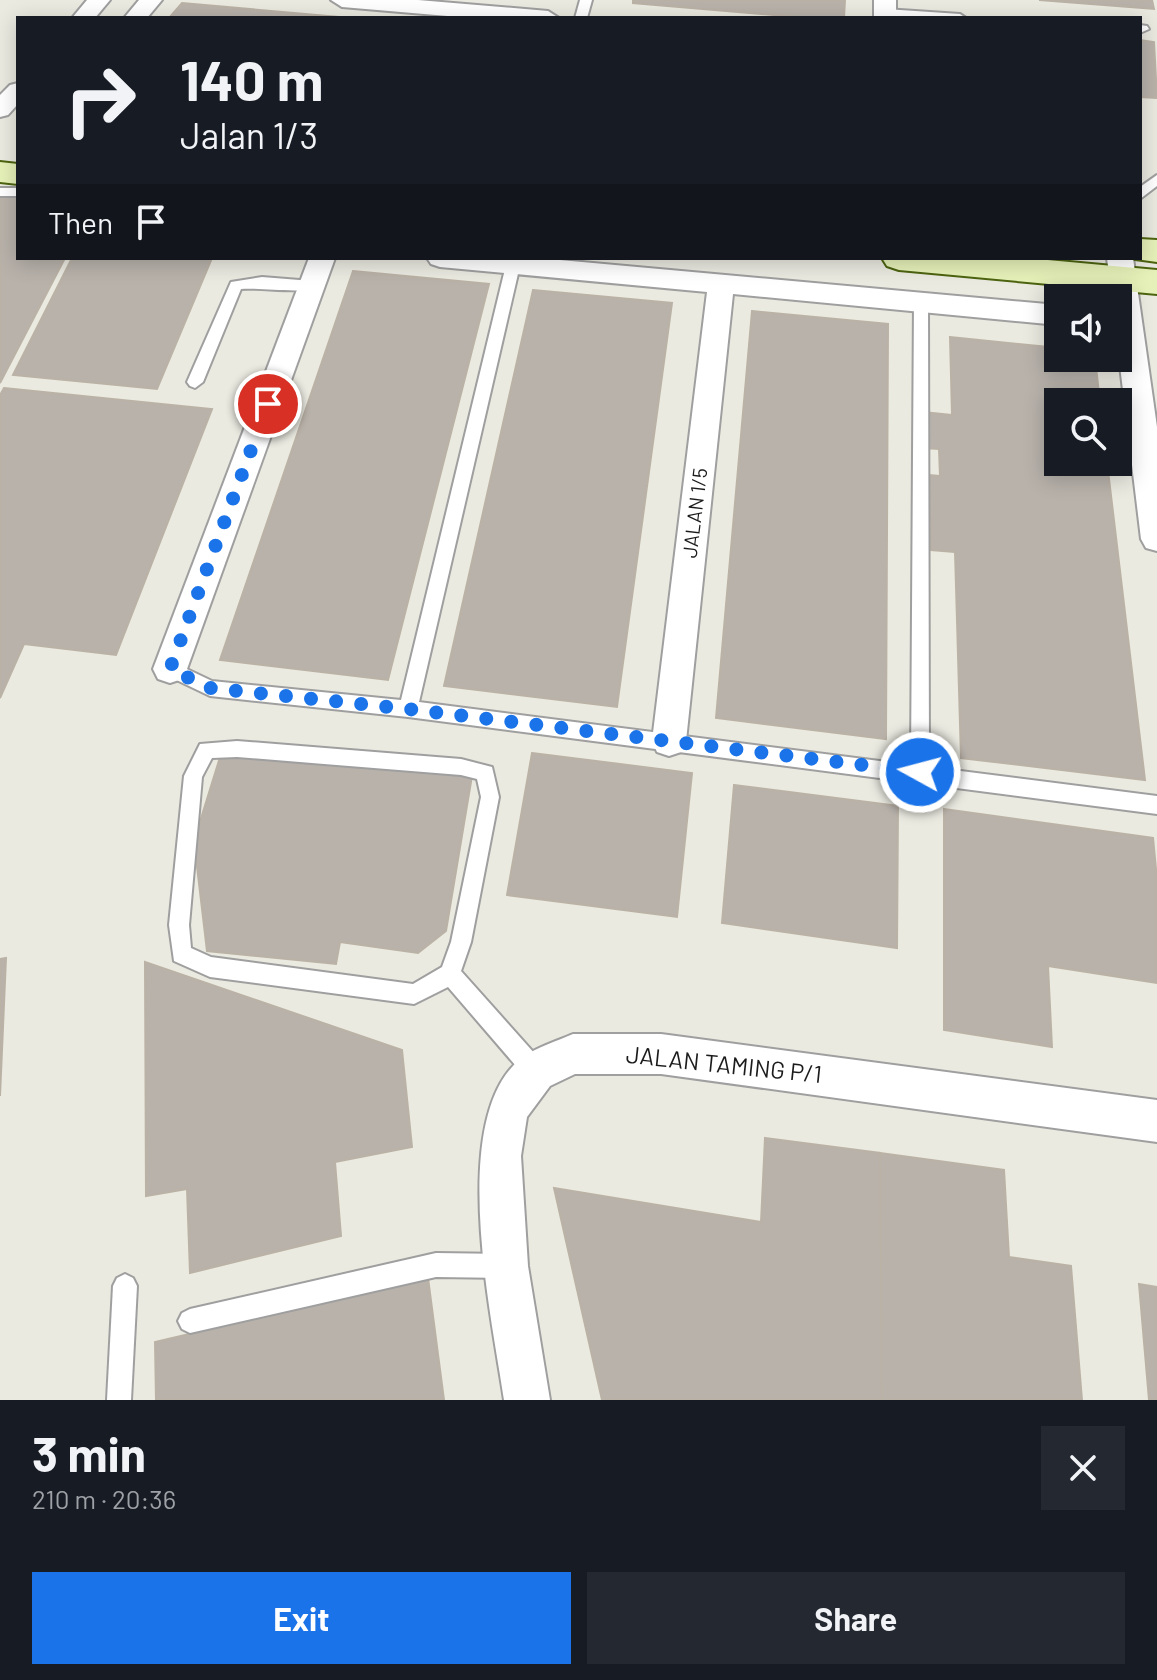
<!DOCTYPE html>
<html lang="en">
<head>
<meta charset="utf-8">
<style>
	:root { --surface:#171b24; --page:#242831; --text:#f1f3f6; --muted:#9ea1a6; --accent:#1a73e8 }
	body { margin:0; font-family:Barlow,sans-serif; background:var(--page); color:var(--text); height:100vh; display:flex; flex-direction:column; font-size:30px; white-space:nowrap }
	* { box-sizing:border-box; margin:0 }
	p { font-size:26px; color:var(--muted) }
	.icon { flex:none; width:44px; height:44px; fill:none; stroke:currentColor; stroke-width:2; stroke-linecap:round; stroke-linejoin:round }
	.map { position:relative; height:1400px; overflow:hidden }
	.drawer { display:flex; flex-direction:column; background:var(--surface); flex:1 }
	.drawer>* { flex:none }
	.guide { position:absolute; left:16px; top:16px; width:1126px; height:244px; border-radius:0px; box-shadow:0 4px 20px #0003; background:#171b24; color:var(--text); overflow:hidden }
	.fabs { position:absolute; left:1044px; top:284px; display:grid; gap:16px }
	.fabs a { display:grid; place-items:center; width:88px; height:88px; border-radius:0px; background:var(--surface); box-shadow:0 4px 20px #0003; font-size:40px }
	.pin { position:absolute; display:grid; place-items:center; width:68px; height:68px; color:#fff; margin:-34px; border:4px solid #fff; border-radius:50%; box-shadow:0 2px 8px #0007 }
	.me { position:absolute; width:88px; margin:-44px; rotate:277deg; stroke-linejoin:round; filter:drop-shadow(0 0 6px #0008) }
	.turn { display:flex; align-items:center; gap:28px; height:168px; padding:0 32px; font-size:36px }
	.turn .icon { width:104px; height:104px; stroke-width:2.5 }
	.turn b { display:block; font-size:56px; line-height:68px }
	.then { display:flex; align-items:center; height:76px; padding:0 32px; background:#0003; gap:16px; font-size:30px }
	.round { display:grid; place-items:center; flex:none; width:84px; height:84px; border-radius:0px; background:var(--page) }
	.overview { display:flex; align-items:center; justify-content:space-between; height:136px; padding:0 32px }
	h1 { font-size:48px; font-weight:700; line-height:60px }
	.primary-button { display:flex; gap:16px; margin-top:auto; padding:16px 32px }
	.primary-button a { flex:1; height:92px; border-radius:0px; background:var(--accent); color:#fff; font-size:32px; font-weight:700; line-height:92px; text-align:center }
	.primary-button a+a { background:var(--page); color:var(--text) }
	.map>svg:first-child { display:block }
</style>
</head>
<body>
<div class="map">
<svg width="1157" height="1400" viewBox="0 0 1157 1400">
	<rect width="100%" height="100%" fill="#ebeae1"/>
	<g fill="#b8b2ab" stroke="#bbb2a6" stroke-width="2">
		<path d="M633 0H845L844 18H809L633 3Z"/>
		<path d="M1039 0H1152L1154 9Z"/>
		<path d="M182 3 351 18H169Z"/>
		<path d="M1140 40 1154 42 1157 98 1140 97Z"/>
		<path d="M0 187 18 189V258H65L0 383Z"/>
		<path d="M72 258H212L157 389 13 375Z"/>
		<path d="M353 271 489 284 388 680 220 660Z"/>
		<path d="M533 290 672 303 617 707 444 686Z"/>
		<path d="M752 311 888 324 886 739 716 718Z"/>
		<path d="M950 337 1058 348V358H1095L1100 402H1058V462H1107L1145 780 961 758 955 552 931 550 930 475 940 476 939 449 924 448V412L952 415Z"/>
		<path d="M4 388 212 409 116 655 24 644 0 698V395Z"/>
		<path d="M532 753 692 773 677 917 507 895Z"/>
		<path d="M221 754 472 776 446 931 418 953 340 942 336 964 207 951 194 841Z"/>
		<path d="M734 785 898 806 897 948 722 923Z"/>
		<path d="M944 809 1153 838 1157 879V983L1048 966 1052 1047 944 1030Z"/>
		<path d="M6 958 0 1096V959Z"/>
		<path d="M145 962 402 1050 412 1147 335 1162 341 1236 190 1273 187 1189 146 1196Z"/>
		<path d="M765 1138 880 1153 882 1400H602L554 1188 761 1222Z"/>
		<path d="M880 1153 1004 1170 1009 1257 1071 1266 1082 1400H882Z"/>
		<path d="M428 1278 444 1400H156L155 1342Z"/>
		<path d="M1139 1284 1157 1287V1400H1149Z"/>
	</g>
	<g fill="none" stroke-linecap="round" stroke-linejoin="round">
		<defs>
			<g id="lane">
				<path d="M580 0H592L587 18H575Z"/>
				<path d="M885 9 960 14 966 18 881 16 879 13Z"/>
				<path d="M1140 25 1147 26 1149 29 1140 33Z"/>
				<path d="M1157 175V186L1140 199V187Z"/>
				<rect x="0" y="188" width="18" height="8"/>
				<path d="M513 260 520 265 419 702 911 765 914 302 921 297 928 302 929 767 1157 796V814L408 717 210 696 164 674 161 669 164 664 170 661 212 681 401 700 506 265Z"/>
				<path d="M262 277 312 281 319 286C310 295 259 287 241 289L203 382 195 388 190 386 187 382 231 282Z"/>
				<path d="M237 741 461 759 492 767 499 797 471 942 461 971 544 1064 547 1072 544 1080 536 1083 528 1080 448 987 414 1004 210 977 174 961 169 925 184 776 200 744ZM237 757 461 775 477 779 481 797 451 942 442 967 413 984 211 957 191 948 189 925 202 777 212 758Z"/>
				<path d="M436 1253 506 1254 514 1258 518 1266 514 1274 506 1278 436 1277 190 1333 182 1329 178 1321 182 1313 190 1309Z"/>
				<path d="M125 1274 133 1278 137 1286 131 1400H107L113 1286 117 1278Z"/>
			</g>
			<g id="street">
				<path d="M87 0H110L95 18H72Z"/>
				<path d="M139 0H162L147 18H124Z"/>
				<path d="M331 0H418L548 11 559 18H471L342 7Z"/>
				<rect x="874" y="0" width="22" height="18"/>
				<path d="M18 83V104L8 115 0 117V95L10 85Z"/>
				<path d="M309 258H335L187 669 182 679 170 683 158 679 153 669Z"/>
				<path d="M427 258H538L1058 305V325L733 294 686 741 681 752 669 756 657 752 652 741 707 292 440 267 431 264Z"/>
				<path d="M1107 258H1133L1157 427V551L1146 548 1141 539 1118 349V298H1112Z"/>
				<path d="M573 1034H661L1157 1100V1142L661 1074H575L550 1086 527 1117 521 1156 528 1266 550 1400H504C492 1318 446 1114 523 1057 537 1047 557 1041 573 1034Z"/>
			</g>
			<g id="secondary">
				<path d="M0 162 18 164V184L0 182Z"/>
				<path d="M1140 239 1157 240V262L1128 258H1140Z"/>
				<path d="M882 258H1026L1157 270V294L899 270 887 266Z"/>
			</g>
		</defs>
		<use href="#lane" stroke="#9f9f9f" stroke-width="4"/>
		<use href="#street" stroke="#9f9f9f" stroke-width="4"/>
		<use href="#secondary" stroke="#4d6410" stroke-width="4"/>
		<use href="#lane" fill="#fff" fill-rule="evenodd"/>
		<use href="#street" fill="#fff" fill-rule="evenodd"/>
		<use href="#secondary" fill="#e6f1b9" fill-rule="evenodd"/>
	</g>
	<g fill="none" stroke-linecap="round" stroke-linejoin="round">
		<path stroke="#1a73e8" stroke-width="14" stroke-dasharray="0 25.2" d="M268 404 170 669 210 688 408 709 920 772"/>
	</g>
	<g text-anchor="middle" stroke-width="7" stroke-linejoin="round" paint-order="stroke">
		<g font-size="20" fill="#1b1b1b" stroke="#fff">
			<text transform="translate(695 513) rotate(-83)" y="7">JALAN 1/5</text>
		</g>
		<g font-size="24" fill="#1b1b1b" stroke="#fff">
			<text transform="translate(724 1065) rotate(6)" y="8">JALAN TAMING P/1</text>
		</g>
	</g>
</svg>
<div class="fabs">
<a><svg class="icon" aria-label="sound" viewBox="0 0 24 24"><path d="M4 9h4l5-4v14l-5-4H4zM17 9q2 3 0 6"/></svg></a>
<a><svg class="icon" aria-label="search" viewBox="0 0 24 24"><circle cx="10" cy="10" r="6"/><path d="M15 15l6 6"/></svg></a>
</div>
<div class="pin" style="left:268px;top:404px;background:#d93025"><svg class="icon" aria-label="arrive" viewBox="0 0 24 24"><path d="M6 21V4h12l-3 4 3 4H6"/></svg></div>
<svg class="me" style="left:920px;top:772px" viewBox="-20 -20 40 40"><circle r="17" fill="#1a73e8" stroke="#fff" stroke-width="3"/><path d="M0-11L8 9 0 5-8 9z" fill="#fff"/></svg>
<div class="guide">
<div class="turn"><svg class="icon" aria-label="right" viewBox="0 0 24 24"><path d="M7 20v-9h11M14 6l5 5-5 5"/></svg><div><b>140 m</b>Jalan 1/3</div></div>
<div class="then">Then<svg class="icon" aria-label="arrive" viewBox="0 0 24 24"><path d="M6 21V4h12l-3 4 3 4H6"/></svg></div>
</div>
</div>
<section class="drawer">
<div class="overview"><div><h1>3 min</h1><p>210 m · 20:36</p></div><a class="round"><svg class="icon" aria-label="close" viewBox="0 0 24 24"><path d="M6 6l12 12M18 6L6 18"/></svg></a></div>
<div class="primary-button"><a>Exit</a><a>Share</a></div>
</section>
</body>
</html>
